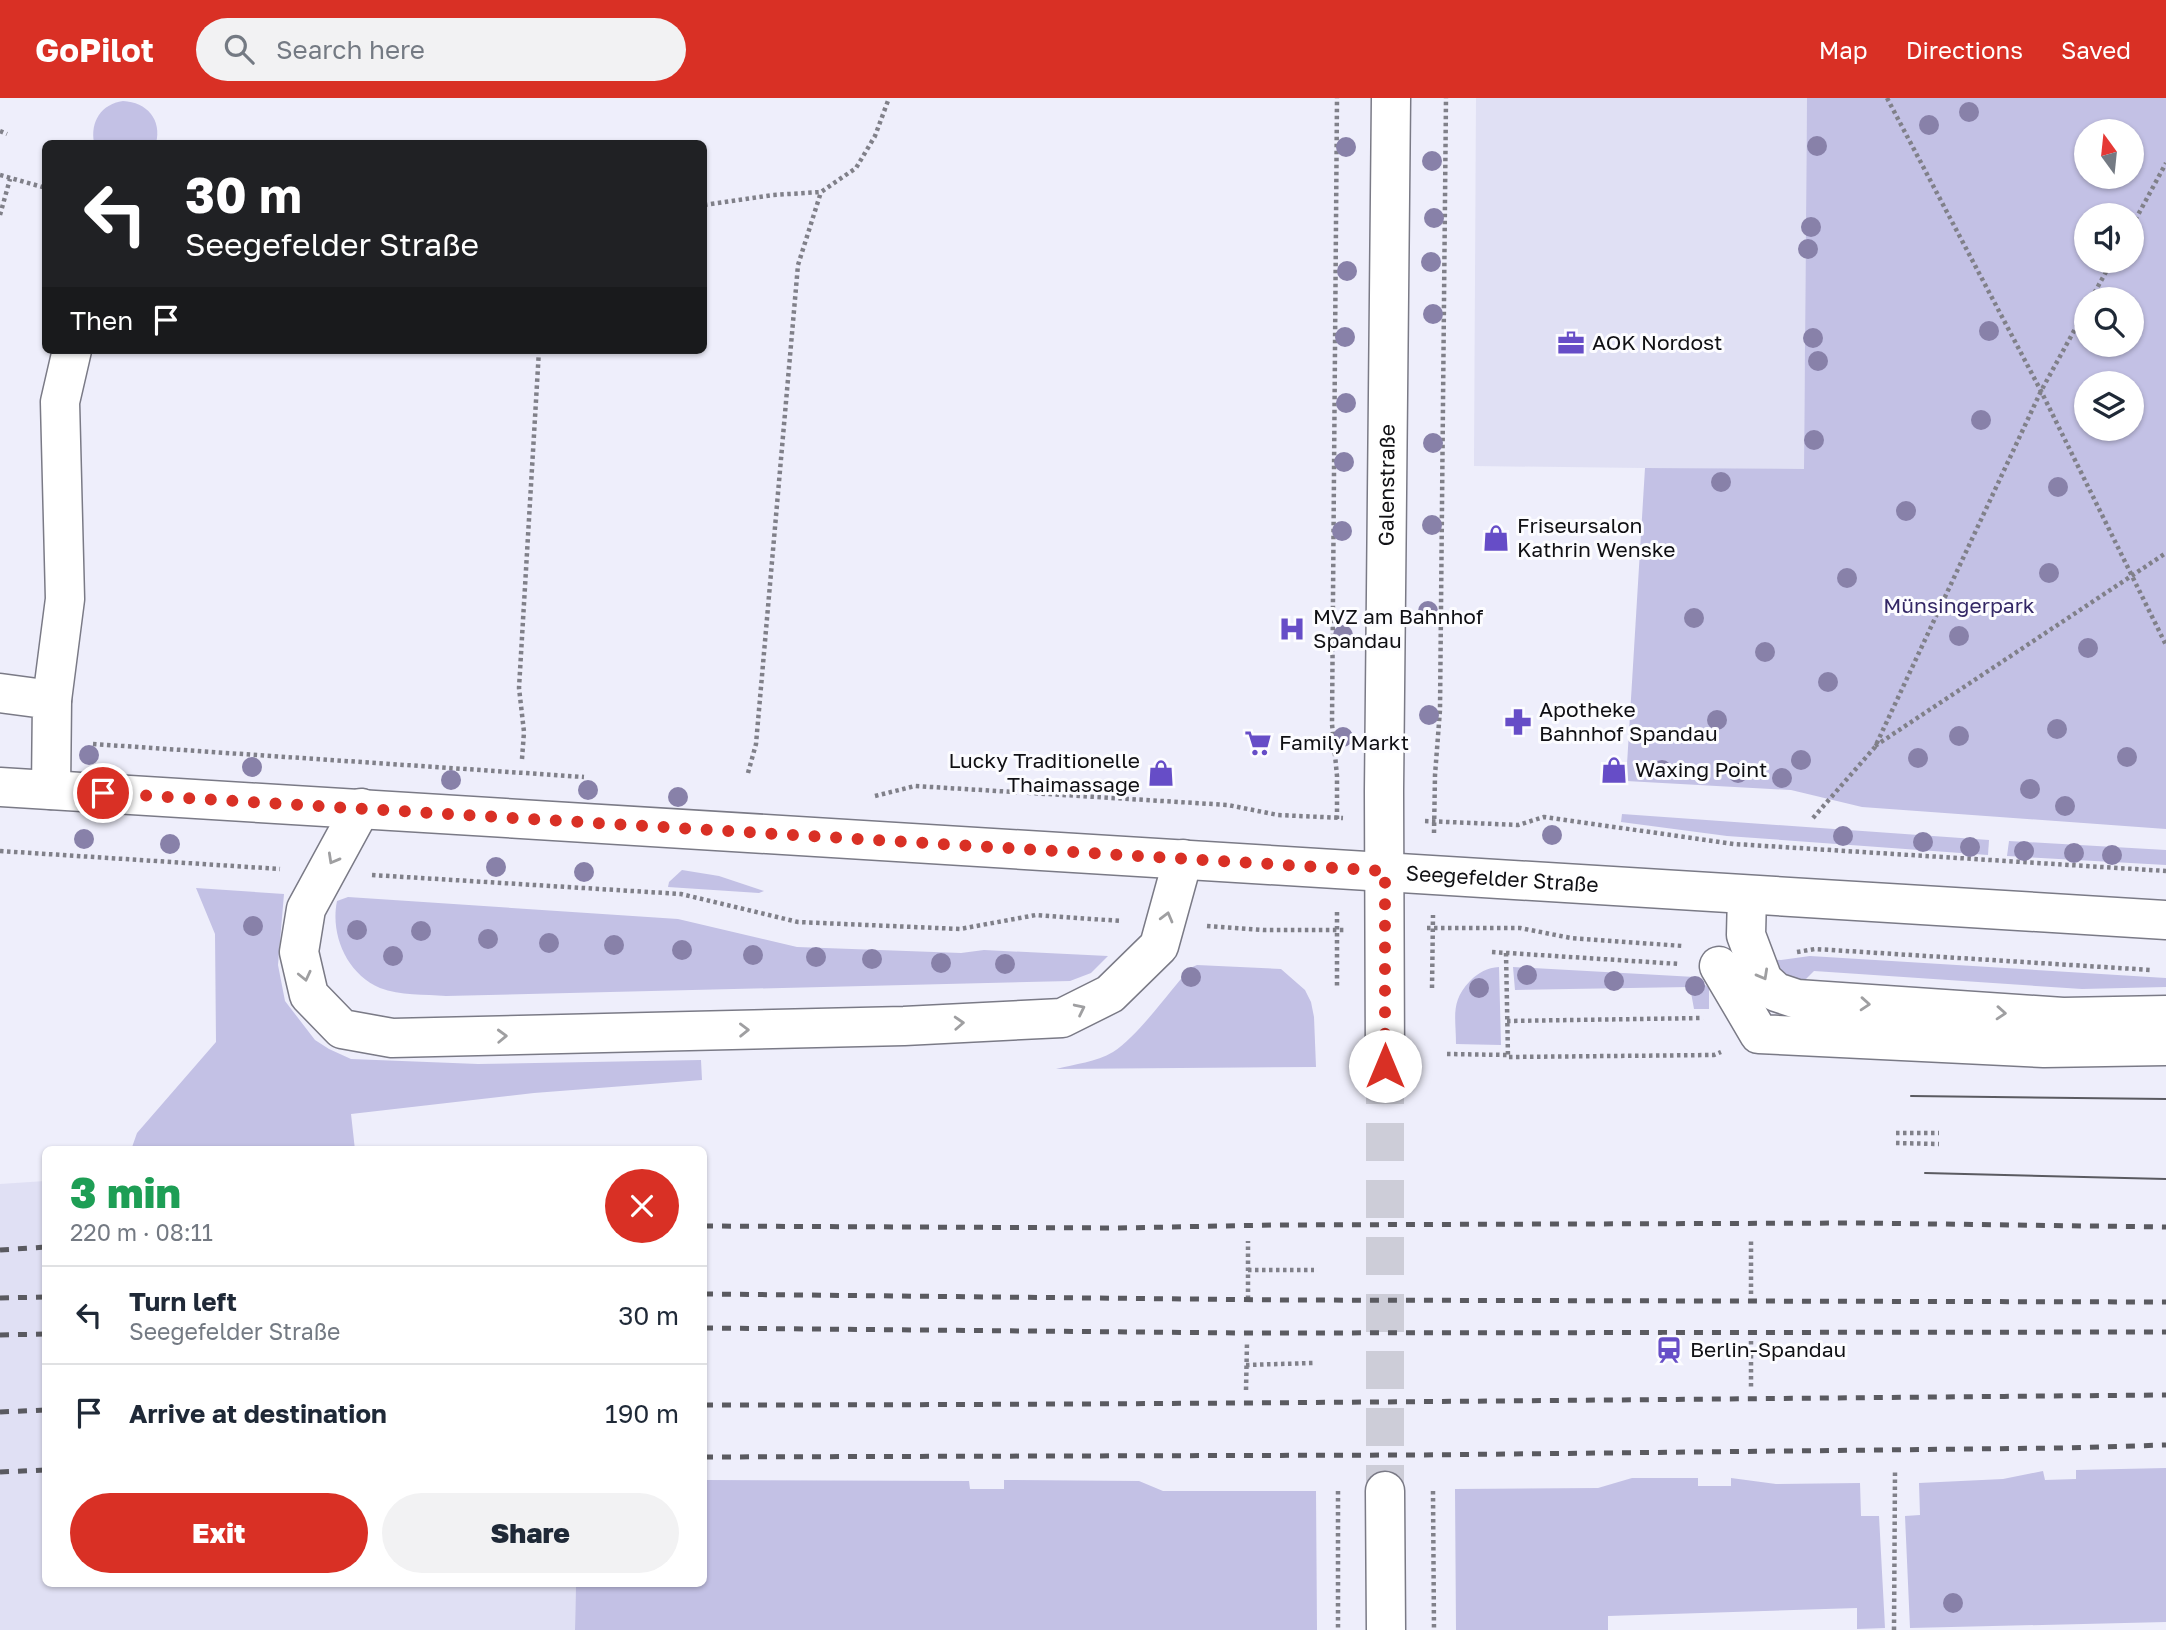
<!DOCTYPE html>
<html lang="en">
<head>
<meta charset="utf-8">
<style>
	:root { --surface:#fff; --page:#f2f2f3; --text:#1f2937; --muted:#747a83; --line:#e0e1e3; --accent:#d93025 }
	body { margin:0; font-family:"Golos Text",sans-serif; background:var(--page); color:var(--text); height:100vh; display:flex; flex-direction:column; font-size:26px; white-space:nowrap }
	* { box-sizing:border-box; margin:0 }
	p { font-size:23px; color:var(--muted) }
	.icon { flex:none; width:38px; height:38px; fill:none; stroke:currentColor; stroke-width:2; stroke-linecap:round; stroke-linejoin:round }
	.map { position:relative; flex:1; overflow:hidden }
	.details { position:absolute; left:42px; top:1048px; width:665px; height:441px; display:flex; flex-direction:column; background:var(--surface); border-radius:10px; box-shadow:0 2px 5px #0004 }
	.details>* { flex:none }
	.top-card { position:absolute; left:42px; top:42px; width:665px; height:214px; border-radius:10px; box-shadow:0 2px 5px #0004; background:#202124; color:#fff; overflow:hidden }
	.needle { width:46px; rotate:345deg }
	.fabs { position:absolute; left:2074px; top:21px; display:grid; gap:14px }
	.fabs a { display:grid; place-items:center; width:70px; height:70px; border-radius:50%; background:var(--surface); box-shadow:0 2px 5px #0004; font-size:35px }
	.pin { position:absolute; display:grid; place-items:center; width:60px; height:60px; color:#fff; margin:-30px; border:4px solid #fff; border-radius:50%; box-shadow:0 2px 7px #0007 }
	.me { position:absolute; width:77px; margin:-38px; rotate:0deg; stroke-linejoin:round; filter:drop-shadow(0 0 5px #0008) }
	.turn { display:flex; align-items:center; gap:24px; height:147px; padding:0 28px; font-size:32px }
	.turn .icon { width:91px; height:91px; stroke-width:2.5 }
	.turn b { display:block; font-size:49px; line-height:60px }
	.then { display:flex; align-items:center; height:66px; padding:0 28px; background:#0003; gap:14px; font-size:26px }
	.round { display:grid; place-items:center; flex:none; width:74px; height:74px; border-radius:37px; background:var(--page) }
	.head { display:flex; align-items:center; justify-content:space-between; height:119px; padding:0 28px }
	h1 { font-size:42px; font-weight:800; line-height:52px; color:#1e9e55 }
	.action { display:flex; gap:14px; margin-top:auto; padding:14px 28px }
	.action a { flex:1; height:80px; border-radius:42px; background:var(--accent); color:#fff; font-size:28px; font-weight:800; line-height:80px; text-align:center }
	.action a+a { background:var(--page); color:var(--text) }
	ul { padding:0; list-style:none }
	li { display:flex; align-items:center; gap:21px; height:98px; padding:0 28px; border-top:2px solid var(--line) }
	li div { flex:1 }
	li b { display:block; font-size:26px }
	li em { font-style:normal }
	header { display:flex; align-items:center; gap:42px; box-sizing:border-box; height:98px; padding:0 35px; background:var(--accent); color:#fff }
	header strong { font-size:33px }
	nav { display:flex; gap:38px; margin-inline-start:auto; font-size:24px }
	.search { width:490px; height:63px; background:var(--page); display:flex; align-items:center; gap:18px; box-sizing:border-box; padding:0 24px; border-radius:38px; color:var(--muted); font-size:26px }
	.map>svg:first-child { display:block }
</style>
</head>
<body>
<header>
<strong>GoPilot</strong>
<div class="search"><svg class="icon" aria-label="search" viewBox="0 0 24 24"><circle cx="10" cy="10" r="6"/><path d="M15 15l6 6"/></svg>Search here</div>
<nav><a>Map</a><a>Directions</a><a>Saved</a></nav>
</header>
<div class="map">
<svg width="2166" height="1532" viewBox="0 0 2166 1532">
	<rect width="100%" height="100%" fill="#eeeefb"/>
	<g fill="#e0e0f4">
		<path d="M1476 0H1807L1804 372 1474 368Z"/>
		<path d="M45 1083 46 1486H576L575 1532H0V1086Z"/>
	</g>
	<g fill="#c3c1e5" fill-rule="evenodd">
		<path d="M1807 0H2166V731L1862 709 1791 692 1626 683 1645 370 1804 371ZM2086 33H2132V79H2086ZM2086 117H2132V163H2086ZM2086 201H2132V247H2086ZM2086 285H2132V331H2086Z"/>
		<path d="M123 3C147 4 162 22 156 45H94C90 24 101 6 123 3Z"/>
		<path d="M1622 716 1989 742 1988 757 1727 738 1621 724Z"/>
		<path d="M2009 743 2166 752V767L2007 758Z"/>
		<path d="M682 772 719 778 764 793 759 795 668 789 669 784Z"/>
		<path d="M196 790 284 796 278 867 285 903 315 942 329 951 351 961 478 966 701 962 702 982 534 995 351 1016 355 1052H131L137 1035 216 944 215 836Z"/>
		<path d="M348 799 678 821 797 849 961 855 984 852 1108 858 1091 875 1070 883 446 898C425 896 400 898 380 890 347 876 330 837 337 803Z"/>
		<path d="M1810 858 2166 880V889L2082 891 1814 873 1798 889 1767 861 1781 862Z"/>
		<path d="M1197 867 1281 871 1305 892 1311 904 1314 919 1316 969 1056 971C1075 966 1096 964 1113 954 1136 940 1171 892 1190 870Z"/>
		<path d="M1499 869 1501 947 1456 946C1456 919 1450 904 1470 883 1479 874 1487 870 1499 869Z"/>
		<path d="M1513 869 1695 879 1709 890V911H1694L1690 889 1515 892Z"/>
		<path d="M2166 1370V1524L1910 1530 1905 1418 1920 1417 1919 1385 2003 1381 2043 1373 2045 1382 2076 1381V1372Z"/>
		<path d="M1632 1380H1698V1388H1731V1380L1776 1386 1860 1385 1861 1418H1879L1885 1530 1857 1531V1510L1608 1518V1532H1456L1455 1391 1598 1390Z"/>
		<path d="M704 1382 969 1383 970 1391H1004V1382L1139 1383 1163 1393H1316L1317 1532H575L576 1486H704Z"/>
	</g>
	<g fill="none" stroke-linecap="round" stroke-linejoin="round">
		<path stroke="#cdcdd8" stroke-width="38" stroke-dasharray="38 19" stroke-linecap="butt" d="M1385 968V1393"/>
		<defs>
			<g id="minor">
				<path d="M0 595 52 602 51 692"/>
				<path d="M52 602 65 501 60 304 72 252"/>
				<path id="s1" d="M0 689 2166 822"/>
				<path d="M361 710 306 811 299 854 309 897 342 931 392 940 904 928 1062 920 1110 896 1159 848 1183 761"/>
				<path d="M1747 797 1746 837 1763 882 1776 894 1797 901 2063 919 2166 917"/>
				<path d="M1719 868 1759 936 2044 950 2166 948"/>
				<path id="s2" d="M1385 968 1384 693 1391 0"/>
				<path d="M1385 1393 1386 1532"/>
			</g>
		</defs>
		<use href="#minor" stroke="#7a7a86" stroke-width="41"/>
		<g stroke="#808089" stroke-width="4.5" stroke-dasharray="3.5 3.5" stroke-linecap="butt">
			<path d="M1887 0 2041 293 2166 547"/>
			<path d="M0 33 7 36"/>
			<path d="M0 77 46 90"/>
			<path d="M704 107 773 97 821 94 856 70 875 38 889 0"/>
			<path d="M0 117 10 81"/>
			<path d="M2132 128 2166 65"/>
			<path d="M2091 201 2112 163"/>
			<path d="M93 646 584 679"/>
			<path d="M1875 648 2166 455"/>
			<path d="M522 661 524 634 519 590 539 252"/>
			<path d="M748 675 756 646 798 167 821 94"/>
			<path d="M875 698 915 688 1228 707 1278 717 1343 720"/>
			<path d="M1813 720 1875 649 2041 293 2086 211"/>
			<path d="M1337 721V678L1332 626 1337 0"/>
			<path d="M1425 723 1518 727 1544 719 1734 746 2166 773"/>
			<path d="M1434 735 1435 677 1440 612 1446 0"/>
			<path d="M0 753 280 771"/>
			<path d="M372 777 681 796 798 824 960 831 1036 817 1121 823"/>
			<path d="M1337 814V890"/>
			<path d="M1207 828 1263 832H1345"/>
			<path d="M1427 830H1520L1571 840 1683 848"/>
			<path d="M1492 854 1680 866"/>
			<path d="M1797 854 1815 851 2151 872"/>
			<path d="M1506 855 1508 959 1714 957 1721 954"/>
			<path d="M1432 890 1433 817"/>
			<path d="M1507 923 1703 920"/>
			<path d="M1447 956 1508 957"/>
			<path d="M1896 1035H1939"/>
			<path d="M1896 1045 1939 1046"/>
			<path d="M1248 1172H1314"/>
			<path d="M1751 1196V1143"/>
			<path d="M1248 1201V1143"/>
			<path d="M1751 1243V1290"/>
			<path d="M1246 1267 1313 1265"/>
			<path d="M1246 1292 1247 1245"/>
			<path d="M1338 1393V1532"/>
			<path d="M1433 1393 1434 1532"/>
			<path d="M1894 1532 1895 1374"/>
		</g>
		<use href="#minor" stroke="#fff" stroke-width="38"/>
		<g stroke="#5a5a60" stroke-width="2">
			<path d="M1911 998 2166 1001"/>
			<path d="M1925 1075 2166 1081"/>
		</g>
		<g stroke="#5a5a60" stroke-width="5" stroke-dasharray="9 9" stroke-linecap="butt">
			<path d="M704 1128 1117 1130 1275 1127 1861 1125 2166 1129"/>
			<path d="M0 1152 46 1149"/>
			<path d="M704 1196 1286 1202 2166 1204"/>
			<path d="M0 1200 46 1199"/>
			<path d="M704 1230 1241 1235 2166 1234"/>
			<path d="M0 1237 46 1236"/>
			<path d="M704 1307C1191 1307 1678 1301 2166 1297"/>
			<path d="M0 1314 46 1312"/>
			<path d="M704 1359 1419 1357 2061 1350 2166 1347"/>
			<path d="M0 1374 46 1372"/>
		</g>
	</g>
	<g fill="#8881a9">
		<circle cx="1969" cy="14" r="10"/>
		<circle cx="1929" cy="27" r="10"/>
		<circle cx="1817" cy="48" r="10"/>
		<circle cx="1346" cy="49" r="10"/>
		<circle cx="1432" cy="63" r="10"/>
		<circle cx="1434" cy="120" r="10"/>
		<circle cx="1811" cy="129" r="10"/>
		<circle cx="1808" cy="151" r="10"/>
		<circle cx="1431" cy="164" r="10"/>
		<circle cx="1347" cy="173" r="10"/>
		<circle cx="1433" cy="216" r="10"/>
		<circle cx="1989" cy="233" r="10"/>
		<circle cx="1345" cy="239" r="10"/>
		<circle cx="1813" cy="240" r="10"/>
		<circle cx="1818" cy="263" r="10"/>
		<circle cx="1346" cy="305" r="10"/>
		<circle cx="1981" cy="322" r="10"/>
		<circle cx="1814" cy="342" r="10"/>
		<circle cx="1433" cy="345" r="10"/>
		<circle cx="1344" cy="364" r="10"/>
		<circle cx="1721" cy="384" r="10"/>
		<circle cx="2058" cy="389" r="10"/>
		<circle cx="1906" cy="413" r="10"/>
		<circle cx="1432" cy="427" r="10"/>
		<circle cx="1342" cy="433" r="10"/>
		<circle cx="2049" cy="475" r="10"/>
		<circle cx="1847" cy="480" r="10"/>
		<circle cx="1428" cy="513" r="10"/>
		<circle cx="1694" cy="520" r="10"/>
		<circle cx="1343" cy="537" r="10"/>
		<circle cx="1959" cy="538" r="10"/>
		<circle cx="2088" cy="550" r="10"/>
		<circle cx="1765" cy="554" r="10"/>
		<circle cx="1828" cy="584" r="10"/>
		<circle cx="1429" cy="617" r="10"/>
		<circle cx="1717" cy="622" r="10"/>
		<circle cx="2057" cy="631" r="10"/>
		<circle cx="1959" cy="638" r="10"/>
		<circle cx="1343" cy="639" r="10"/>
		<circle cx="89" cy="657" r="10"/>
		<circle cx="2127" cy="659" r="10"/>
		<circle cx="1918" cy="660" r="10"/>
		<circle cx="1801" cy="662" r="10"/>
		<circle cx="252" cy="669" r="10"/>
		<circle cx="1662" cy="672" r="10"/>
		<circle cx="1738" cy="675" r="10"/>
		<circle cx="1782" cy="680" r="10"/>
		<circle cx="451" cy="682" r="10"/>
		<circle cx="2030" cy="691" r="10"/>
		<circle cx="588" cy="692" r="10"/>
		<circle cx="678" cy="699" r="10"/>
		<circle cx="2065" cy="708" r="10"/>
		<circle cx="1552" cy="737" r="10"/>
		<circle cx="1843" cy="738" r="10"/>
		<circle cx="84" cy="741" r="10"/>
		<circle cx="1923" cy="744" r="10"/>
		<circle cx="170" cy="746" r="10"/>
		<circle cx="1970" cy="749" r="10"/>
		<circle cx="2024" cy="753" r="10"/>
		<circle cx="2074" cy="755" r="10"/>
		<circle cx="2112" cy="757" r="10"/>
		<circle cx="496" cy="769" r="10"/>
		<circle cx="584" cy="774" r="10"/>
		<circle cx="253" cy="828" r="10"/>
		<circle cx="357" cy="832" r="10"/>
		<circle cx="421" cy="833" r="10"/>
		<circle cx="488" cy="841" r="10"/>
		<circle cx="549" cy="845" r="10"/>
		<circle cx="614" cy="847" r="10"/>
		<circle cx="682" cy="852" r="10"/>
		<circle cx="753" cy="857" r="10"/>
		<circle cx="393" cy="858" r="10"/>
		<circle cx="816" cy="859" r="10"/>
		<circle cx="872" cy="861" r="10"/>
		<circle cx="941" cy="865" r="10"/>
		<circle cx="1005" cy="866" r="10"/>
		<circle cx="1527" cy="877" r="10"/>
		<circle cx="1191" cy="879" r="10"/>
		<circle cx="1614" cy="883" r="10"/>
		<circle cx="1695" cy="888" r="10"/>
		<circle cx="1479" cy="890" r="10"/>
		<circle cx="1953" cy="1505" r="10"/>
	</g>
	<defs><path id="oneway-chevron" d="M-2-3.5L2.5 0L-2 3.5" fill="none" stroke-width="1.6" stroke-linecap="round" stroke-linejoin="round" transform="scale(1.75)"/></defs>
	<g stroke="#9f9fa1">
		<use href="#oneway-chevron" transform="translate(333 761) rotate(119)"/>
		<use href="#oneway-chevron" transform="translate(1167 819) rotate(-75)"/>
		<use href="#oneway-chevron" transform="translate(1763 877) rotate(61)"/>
		<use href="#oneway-chevron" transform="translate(305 878) rotate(77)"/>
		<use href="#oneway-chevron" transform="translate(1865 906) rotate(4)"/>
		<use href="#oneway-chevron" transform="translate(1080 911) rotate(-26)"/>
		<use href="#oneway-chevron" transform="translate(2001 915) rotate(4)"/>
		<use href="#oneway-chevron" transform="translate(959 925) rotate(-3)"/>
		<use href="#oneway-chevron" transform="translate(744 932) rotate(-1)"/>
		<use href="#oneway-chevron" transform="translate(502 938) rotate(-2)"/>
	</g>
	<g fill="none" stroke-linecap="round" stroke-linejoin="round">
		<path stroke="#d93025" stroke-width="12" stroke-dasharray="0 21.6" d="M103 695 1385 773V968"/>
	</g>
	<defs>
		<symbol id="office-bare" viewBox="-9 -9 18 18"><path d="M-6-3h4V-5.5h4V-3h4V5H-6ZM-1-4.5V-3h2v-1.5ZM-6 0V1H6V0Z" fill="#664dc7" stroke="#fcfcff" stroke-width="2.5" paint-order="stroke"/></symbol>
		<symbol id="shop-bare" viewBox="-9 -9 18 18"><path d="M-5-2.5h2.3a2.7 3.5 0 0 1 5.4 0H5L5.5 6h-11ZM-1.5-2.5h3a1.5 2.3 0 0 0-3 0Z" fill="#664dc7" stroke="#fcfcff" stroke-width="2.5" paint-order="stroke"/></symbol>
		<symbol id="hospital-bare" viewBox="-9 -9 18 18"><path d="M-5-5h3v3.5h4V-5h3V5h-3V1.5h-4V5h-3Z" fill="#664dc7" stroke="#fcfcff" stroke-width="2.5" paint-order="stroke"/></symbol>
		<symbol id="pharmacy-bare" viewBox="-9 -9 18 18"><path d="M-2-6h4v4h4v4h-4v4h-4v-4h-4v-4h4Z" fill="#664dc7" stroke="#fcfcff" stroke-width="2.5" paint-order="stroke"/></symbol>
		<symbol id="supermarket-bare" viewBox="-9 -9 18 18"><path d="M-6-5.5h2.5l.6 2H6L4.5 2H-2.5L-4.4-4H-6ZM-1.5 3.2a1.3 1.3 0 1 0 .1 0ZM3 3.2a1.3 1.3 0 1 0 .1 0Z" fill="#664dc7" stroke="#fcfcff" stroke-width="2.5" paint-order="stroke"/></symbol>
		<symbol id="station-bare" viewBox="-9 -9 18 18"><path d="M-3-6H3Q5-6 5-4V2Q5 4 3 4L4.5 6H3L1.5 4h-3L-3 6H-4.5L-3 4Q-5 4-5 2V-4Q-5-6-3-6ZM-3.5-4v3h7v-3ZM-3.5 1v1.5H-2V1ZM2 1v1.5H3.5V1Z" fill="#664dc7" stroke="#fcfcff" stroke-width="2.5" paint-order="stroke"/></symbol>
	</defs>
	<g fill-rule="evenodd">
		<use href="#office-bare" x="1552" y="226" width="38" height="38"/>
		<use href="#shop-bare" x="1477" y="421" width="38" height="38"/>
		<use href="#hospital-bare" x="1273" y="512" width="38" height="38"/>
		<use href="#pharmacy-bare" x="1499" y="605" width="38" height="38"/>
		<use href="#supermarket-bare" x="1239" y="626" width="38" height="38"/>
		<use href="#shop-bare" x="1595" y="653" width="38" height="38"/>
		<use href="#shop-bare" x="1142" y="656" width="38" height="38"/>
		<use href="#station-bare" x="1650" y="1233" width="38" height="38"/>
	</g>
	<g text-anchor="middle" stroke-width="6" stroke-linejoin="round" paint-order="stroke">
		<g font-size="21" fill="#101014" stroke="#fcfcff" text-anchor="start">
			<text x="1592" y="252">AOK Nordost</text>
			<text x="1517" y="435">Friseursalon<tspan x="1517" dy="24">Kathrin Wenske</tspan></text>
			<text x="1313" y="526">MVZ am Bahnhof<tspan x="1313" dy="24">Spandau</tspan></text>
			<text x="1539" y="619">Apotheke<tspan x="1539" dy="24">Bahnhof Spandau</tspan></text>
			<text x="1279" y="652">Family Markt</text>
			<text x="1140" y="670" text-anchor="end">Lucky Traditionelle<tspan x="1140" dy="24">Thaimassage</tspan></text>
			<text x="1635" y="679">Waxing Point</text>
			<text x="1690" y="1259">Berlin-Spandau</text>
		</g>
		<g font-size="21" fill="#101014" stroke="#fcfcff">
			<text dy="7" stroke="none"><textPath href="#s2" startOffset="581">Galenstraße</textPath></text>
			<text dy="7" stroke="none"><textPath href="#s1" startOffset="1505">Seegefelder Straße</textPath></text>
		</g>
		<g font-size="21" fill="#342866" stroke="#fcfcff">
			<text x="1959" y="515">Münsingerpark</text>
		</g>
	</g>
</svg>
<div class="fabs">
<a><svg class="needle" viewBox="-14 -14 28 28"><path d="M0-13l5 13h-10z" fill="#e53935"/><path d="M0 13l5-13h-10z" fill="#747a83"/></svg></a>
<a><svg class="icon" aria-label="sound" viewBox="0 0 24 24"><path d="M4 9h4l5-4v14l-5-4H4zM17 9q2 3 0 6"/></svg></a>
<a><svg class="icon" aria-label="search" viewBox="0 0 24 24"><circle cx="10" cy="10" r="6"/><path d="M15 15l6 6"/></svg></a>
<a><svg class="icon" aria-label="layers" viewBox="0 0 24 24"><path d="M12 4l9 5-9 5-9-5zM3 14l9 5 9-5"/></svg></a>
</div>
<div class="pin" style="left:103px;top:695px;background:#d93025"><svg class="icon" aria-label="arrive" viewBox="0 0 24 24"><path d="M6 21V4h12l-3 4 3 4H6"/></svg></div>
<svg class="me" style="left:1385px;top:968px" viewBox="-20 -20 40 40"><circle r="19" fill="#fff"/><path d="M0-13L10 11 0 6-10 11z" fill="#d93025"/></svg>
<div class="top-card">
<div class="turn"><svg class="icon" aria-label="left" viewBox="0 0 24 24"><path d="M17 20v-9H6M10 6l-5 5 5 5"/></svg><div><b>30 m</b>Seegefelder Straße</div></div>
<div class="then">Then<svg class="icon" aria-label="arrive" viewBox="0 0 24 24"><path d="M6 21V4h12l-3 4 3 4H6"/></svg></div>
</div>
<section class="details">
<div class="head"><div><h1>3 min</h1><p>220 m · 08:11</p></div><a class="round" style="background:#d93025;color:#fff"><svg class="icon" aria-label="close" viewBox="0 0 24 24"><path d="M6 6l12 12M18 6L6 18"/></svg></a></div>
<ul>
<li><svg class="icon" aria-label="left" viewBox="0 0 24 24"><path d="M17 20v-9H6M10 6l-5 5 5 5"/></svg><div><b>Turn left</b><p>Seegefelder Straße</p></div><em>30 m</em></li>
<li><svg class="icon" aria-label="arrive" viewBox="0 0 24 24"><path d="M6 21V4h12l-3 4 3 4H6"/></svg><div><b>Arrive at destination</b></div><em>190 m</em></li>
</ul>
<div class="action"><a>Exit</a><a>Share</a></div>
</section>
</div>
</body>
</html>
